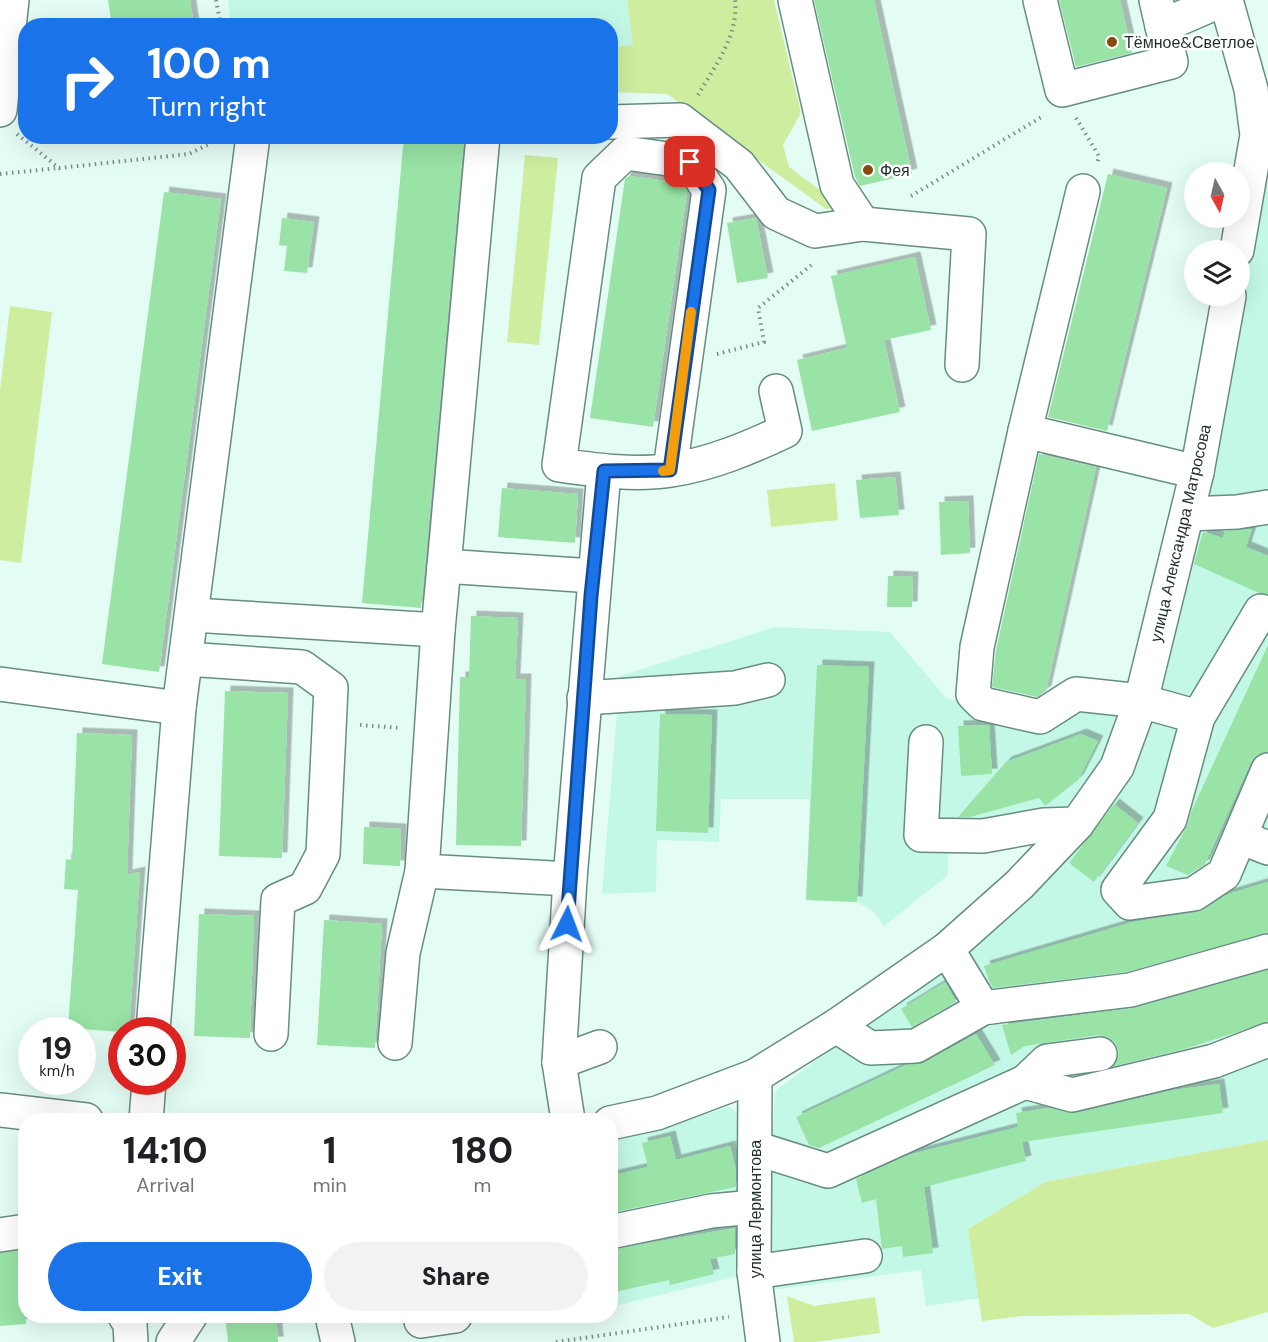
<!DOCTYPE html>
<html lang="en">
<head>
<meta charset="utf-8">
<style>
	:root { --surface:#fff; --page:#f2f2f2; --text:#202124; --muted:#757577; --accent:#1a73e8 }
	body { margin:0; font-family:"DM Sans",sans-serif; background:var(--page); color:var(--text); height:100vh; display:flex; flex-direction:column; font-size:22px; white-space:nowrap }
	* { box-sizing:border-box; margin:0 }
	p { font-size:20px; color:var(--muted) }
	.icon { flex:none; width:33px; height:33px; fill:none; stroke:currentColor; stroke-width:2; stroke-linecap:round; stroke-linejoin:round }
	.map { position:relative; flex:1; overflow:hidden }
	.details { position:absolute; left:18px; top:1113px; width:600px; height:210px; display:flex; flex-direction:column; background:var(--surface); border-radius:24px; box-shadow:0 6px 24px #0002 }
	.details>* { flex:none }
	.banner { position:absolute; left:18px; top:18px; width:600px; height:126px; border-radius:24px; box-shadow:0 6px 24px #0002; background:#1a73e8; color:#fff; overflow:hidden }
	.needle { width:39px; rotate:172deg }
	.tools { position:absolute; left:1184px; top:162px; display:grid; gap:12px }
	.tools a { display:grid; place-items:center; width:66px; height:66px; border-radius:50%; background:var(--surface); box-shadow:0 6px 24px #0002; font-size:30px }
	.speed { position:absolute; left:18px; top:1017px; display:flex; gap:12px; font-size:30px; font-weight:700; text-align:center }
	.speed>* { display:grid; place-content:center; width:78px; height:78px; border-radius:50%; background:var(--surface); box-shadow:0 6px 24px #0002; line-height:1 }
	.speed small { font-size:15px; font-weight:400 }
	.speed .limit { border:9px solid #d22; background:#fff; color:#111 }
	.pin { position:absolute; display:grid; place-items:center; width:51px; height:51px; color:#fff; margin:-26px; border-radius:12px; box-shadow:0 3px 9px #0006 }
	.me { position:absolute; width:66px; margin:-33px; rotate:3deg; stroke-linejoin:round; filter:drop-shadow(0 0 4px #0008) }
	.turn { display:flex; align-items:center; gap:21px; height:126px; padding:0 30px; font-size:27px }
	.turn .icon { width:78px; height:78px; stroke-width:2.5 }
	.turn b { display:block; font-size:42px; line-height:51px }
	.eta { display:flex; justify-content:space-evenly; align-items:center; height:102px; text-align:center }
	.eta b { font-size:36px; font-weight:800; line-height:42px }
	.cta { display:flex; gap:12px; margin-top:auto; padding:12px 30px }
	.cta a { flex:1; height:69px; border-radius:36px; background:var(--accent); color:#fff; font-size:24px; font-weight:800; line-height:69px; text-align:center }
	.cta a+a { background:var(--page); color:var(--text) }
	.map>svg:first-child { display:block }
</style>
</head>
<body>
<div class="map">
<svg width="1268" height="1342" viewBox="0 0 1268 1342">
	<defs>
		<filter id="shadow"><feDropShadow dx="5.5" dy="-5.5" stdDeviation="0" flood-color="#0004"/></filter>
	</defs>
	<rect width="100%" height="100%" fill="#e4fdf4"/>
	<g fill="#c4f8e6">
		<path d="M228 0H627L633 45 611 47 610 26 231 25Z"/>
		<path d="M1268 166V1140L1045 1182 968 1229 980 1298 926 1306 921 1270 772 1290 768 1212 775 1091 1027 903 1133 767 1197 523Z"/>
		<path d="M775 627 890 632 946 698 1042 716 1071 697 1119 706 1100 764 1065 809 983 823 948 821V875L884 926 873 911 857 902 806 900 810 799H721L719 842 657 840 656 892 602 894 620 676Z"/>
		<path d="M729 1107 745 1118 746 1274 611 1307V1141L631 1137Z"/>
	</g>
	<g fill="#ceed9f">
		<path d="M627 0H774L801 113 783 145 789 167 843 207 826 209 667 94 611 92 610 47 633 45Z"/>
		<path d="M525 155 558 158 539 345 507 342Z"/>
		<path d="M10 306 52 312 21 563 0 560V391Z"/>
		<path d="M835 483 838 520 771 527 767 490Z"/>
		<path d="M1268 1140V1312L1213 1328 1189 1314 1022 1316 982 1321 968 1229 1045 1182Z"/>
		<path d="M787 1296 814 1306 875 1297 880 1333 816 1342H794Z"/>
	</g>
	<g fill="#98e3a5" filter="url(#shadow)">
		<path d="M108 0H190L194 26H112Z"/>
		<path d="M814 0H874L912 174 860 186 855 177Z"/>
		<path d="M1059 0H1120L1132 53 1076 67Z"/>
		<path d="M404 136H464L421 608 362 603Z"/>
		<path d="M1108 174 1167 188 1107 431 1048 417Z"/>
		<path d="M629 176 681 183 687 191 653 427 590 418 625 179Z"/>
		<path d="M164 192 221 199 159 672 102 664Z"/>
		<path d="M282 218 314 222 307 273 284 271 287 246 279 245Z"/>
		<path d="M756 218 768 278 737 283 727 223Z"/>
		<path d="M915 257 931 330 884 340 900 412 812 431 797 360 847 348 831 276Z"/>
		<path d="M1039 454 1096 467 1046 691 1037 697 992 687 996 650Z"/>
		<path d="M895 477 899 515 860 518 856 480Z"/>
		<path d="M502 488 578 494 575 543 498 537Z"/>
		<path d="M968 501 970 553 941 555 939 502Z"/>
		<path d="M1252 529 1246 547 1268 556V594L1259 593 1194 564 1203 532 1223 538 1225 531Z"/>
		<path d="M888 576 913 577 912 607H887Z"/>
		<path d="M471 616 518 618 515 679H526L521 846 456 845 460 677H469Z"/>
		<path d="M1268 645V752L1257 755 1251 762 1205 864 1188 875 1166 866 1188 824 1192 810Z"/>
		<path d="M817 665 869 667 857 902 806 900Z"/>
		<path d="M225 691 288 693 282 858 219 856Z"/>
		<path d="M660 714 712 715 708 833 656 831Z"/>
		<path d="M989 725 992 774 961 776 958 726Z"/>
		<path d="M77 733 132 735 127 875 140 872 129 1030 122 1032 68 1028 78 890 64 889 66 859 72 860Z"/>
		<path d="M1081 734 1098 741 1078 780 1045 806 1039 798 970 817H958L1006 762Z"/>
		<path d="M1114 804 1138 823 1094 882 1069 863Z"/>
		<path d="M364 827 401 829 400 866 363 864Z"/>
		<path d="M1268 882V933L1126 972 993 988 989 981 984 966 1133 922 1197 912 1228 894Z"/>
		<path d="M199 914 254 916 250 1038 194 1036Z"/>
		<path d="M324 920 382 924 375 1048 317 1045Z"/>
		<path d="M1268 970V1022L1188 1048 1114 1066 1119 1052 1115 1043 1108 1037 1098 1035 1025 1046 1011 1055 1002 1025 1135 1008Z"/>
		<path d="M945 982 956 1002 912 1027 901 1009Z"/>
		<path d="M976 1034 995 1065 819 1148 809 1145 796 1117 906 1065 925 1062Z"/>
		<path d="M1219 1084 1223 1113 1022 1142 1026 1161 924 1187 933 1253 903 1257 902 1246 882 1249 876 1199 862 1203 856 1179 908 1155 1018 1127 1016 1113 1048 1108 1076 1113 1174 1090Z"/>
		<path d="M670 1136 676 1160 730 1146 736 1170V1187L610 1213V1176L648 1167 642 1143Z"/>
		<path d="M735 1228V1254L710 1259 714 1274 670 1285 669 1280 610 1293V1250Z"/>
		<path d="M26 1250V1324L0 1326V1253Z"/>
		<path d="M225 1316H276L278 1342H228Z"/>
	</g>
	<g fill="none" stroke-linecap="round" stroke-linejoin="round">
		<defs>
			<g id="minor">
				<path d="M795 0 837 185 863 224"/>
				<path d="M1040 0 1062 90 1171 62 1162 26"/>
				<path d="M1156 0 1162 26 1222 0"/>
				<path d="M1226 0 1251 89 1257 135 1237 250"/>
				<path d="M0 110 12 0"/>
				<path d="M610 122 680 120 739 165 776 213 815 231 863 224 969 234 962 365"/>
				<path d="M1025 431 1083 191"/>
				<path d="M670 470 709 190 690 162 625 153 599 178 559 465C595 470 634 476 671 470 711 464 749 448 785 431L776 391"/>
				<path d="M1197 472 1025 431 977 647 973 694 983 704 1040 717 1076 694 1141 701 1198 717"/>
				<path d="M1188 514 1237 512 1268 507"/>
				<path d="M444 566 483 136"/>
				<path d="M1261 611 1198 717 1170 819 1118 890 1130 903 1194 894 1224 874 1268 770"/>
				<path d="M193 615 438 630 444 566 593 576"/>
				<path d="M438 630 422 871 570 879"/>
				<path d="M186 659 302 667 331 688 323 854 305 888 278 900 271 1034"/>
				<path d="M0 684 179 708"/>
				<path d="M584 698 735 688 768 680"/>
				<path d="M926 742 921 835 983 836 1044 825 1077 824"/>
				<path d="M1240 837 1268 848"/>
				<path d="M947 949 983 1008"/>
				<path d="M836 1026 870 1048 916 1046 983 1008 1130 990 1268 951"/>
				<path d="M153 1030 179 708 253 136"/>
				<path d="M395 1043 403 953 422 871"/>
				<path d="M559 1062 600 1047"/>
				<path d="M755 1076 754 1272 763 1342"/>
				<path d="M1025 1082 1072 1095 1214 1061 1268 1040"/>
				<path d="M0 1110 86 1120"/>
				<path d="M146 1120 149 1082"/>
				<path d="M568 1120 559 1062 570 879 604 471"/>
				<path d="M610 1123 657 1113 755 1076 836 1026 947 949 1019 885 1077 824 1117 767 1141 701 1197 472 1229 296"/>
				<path d="M755 1148 828 1171 1025 1082 1047 1061 1100 1054"/>
				<path d="M610 1232 711 1211 754 1207"/>
				<path d="M0 1235 26 1231"/>
				<path d="M754 1272 865 1256"/>
				<path d="M125 1316 130 1324 131 1342"/>
				<path d="M332 1316 338 1342"/>
				<path d="M421 1321 455 1316"/>
				<path d="M173 1342 190 1316"/>
			</g>
		</defs>
		<use href="#minor" stroke="#668d80" stroke-width="36"/>
		<g stroke="#7a8e87" stroke-width="4" stroke-dasharray="1.5 4.5" stroke-linecap="butt">
			<path d="M216 0 221 26"/>
			<path d="M698 95C715 66 739 35 735 0"/>
			<path d="M1076 118 1099 156 1097 164"/>
			<path d="M17 134 59 168 189 154 221 138"/>
			<path d="M0 174 58 168"/>
			<path d="M911 196 1043 116"/>
			<path d="M717 354 764 342 758 308 814 263"/>
			<path d="M360 725 401 728"/>
			<path d="M556 1342 729 1317"/>
		</g>
		<use href="#minor" stroke="#fff" stroke-width="33"/>
	</g>
	<g fill="none" stroke-linecap="round" stroke-linejoin="round">
		<defs>
			<path id="route" d="M567 924 591 596 604 471 670 470 709 190 690 162"/>
		</defs>
		<use href="#route" stroke="#114b97" stroke-width="15"/>
		<use href="#route" stroke="#1a73e8" stroke-width="10"/>
		<path stroke="#f59e0b" stroke-width="10" d="M663 471 670 470 691 312"/>
	</g>
	<g fill="#894a10" stroke="#fff" stroke-width="2">
		<circle cx="1112" cy="42" r="6"/>
		<circle cx="868" cy="170" r="6"/>
	</g>
	<g text-anchor="middle" stroke-width="5" stroke-linejoin="round" paint-order="stroke">
		<g font-size="16" fill="#1e2e29" stroke="#fff" text-anchor="start">
			<text x="1124" y="48">Тёмное&amp;Светлое</text>
			<text x="880" y="176">Фея</text>
		</g>
		<g font-size="16" fill="#1e2e29" stroke="#fff">
			<text transform="translate(1180 533) rotate(-77)" y="6">улица Александра Матросова</text>
			<text transform="translate(755 1209) rotate(-90)" y="6">улица Лермонтова</text>
		</g>
	</g>
</svg>
<div class="tools">
<a><svg class="needle" viewBox="-14 -14 28 28"><path d="M0-13l5 13h-10z" fill="#e53935"/><path d="M0 13l5-13h-10z" fill="#757577"/></svg></a>
<a><svg class="icon" aria-label="layers" viewBox="0 0 24 24"><path d="M12 4l9 5-9 5-9-5zM3 14l9 5 9-5"/></svg></a>
</div>
<div class="speed"><div>19<small>km/h</small></div><div class="limit">30</div></div>
<div class="pin" style="left:690px;top:162px;background:#d93025"><svg class="icon" aria-label="arrive" viewBox="0 0 24 24"><path d="M6 21V4h12l-3 4 3 4H6"/></svg></div>
<svg class="me" style="left:567px;top:924px" viewBox="-20 -20 40 40"><path d="M0-17L14 15 0 8-14 15z" fill="#1a73e8" stroke="#fff" stroke-width="4"/></svg>
<div class="banner">
<div class="turn"><svg class="icon" aria-label="right" viewBox="0 0 24 24"><path d="M7 20v-9h11M14 6l5 5-5 5"/></svg><div><b>100 m</b>Turn right</div></div>
</div>
<section class="details">
<div class="eta">
<div><b>14:10</b><p>Arrival</p></div>
<div><b>1</b><p>min</p></div>
<div><b>180</b><p>m</p></div>
</div>
<div class="cta"><a>Exit</a><a>Share</a></div>
</section>
</div>
</body>
</html>
